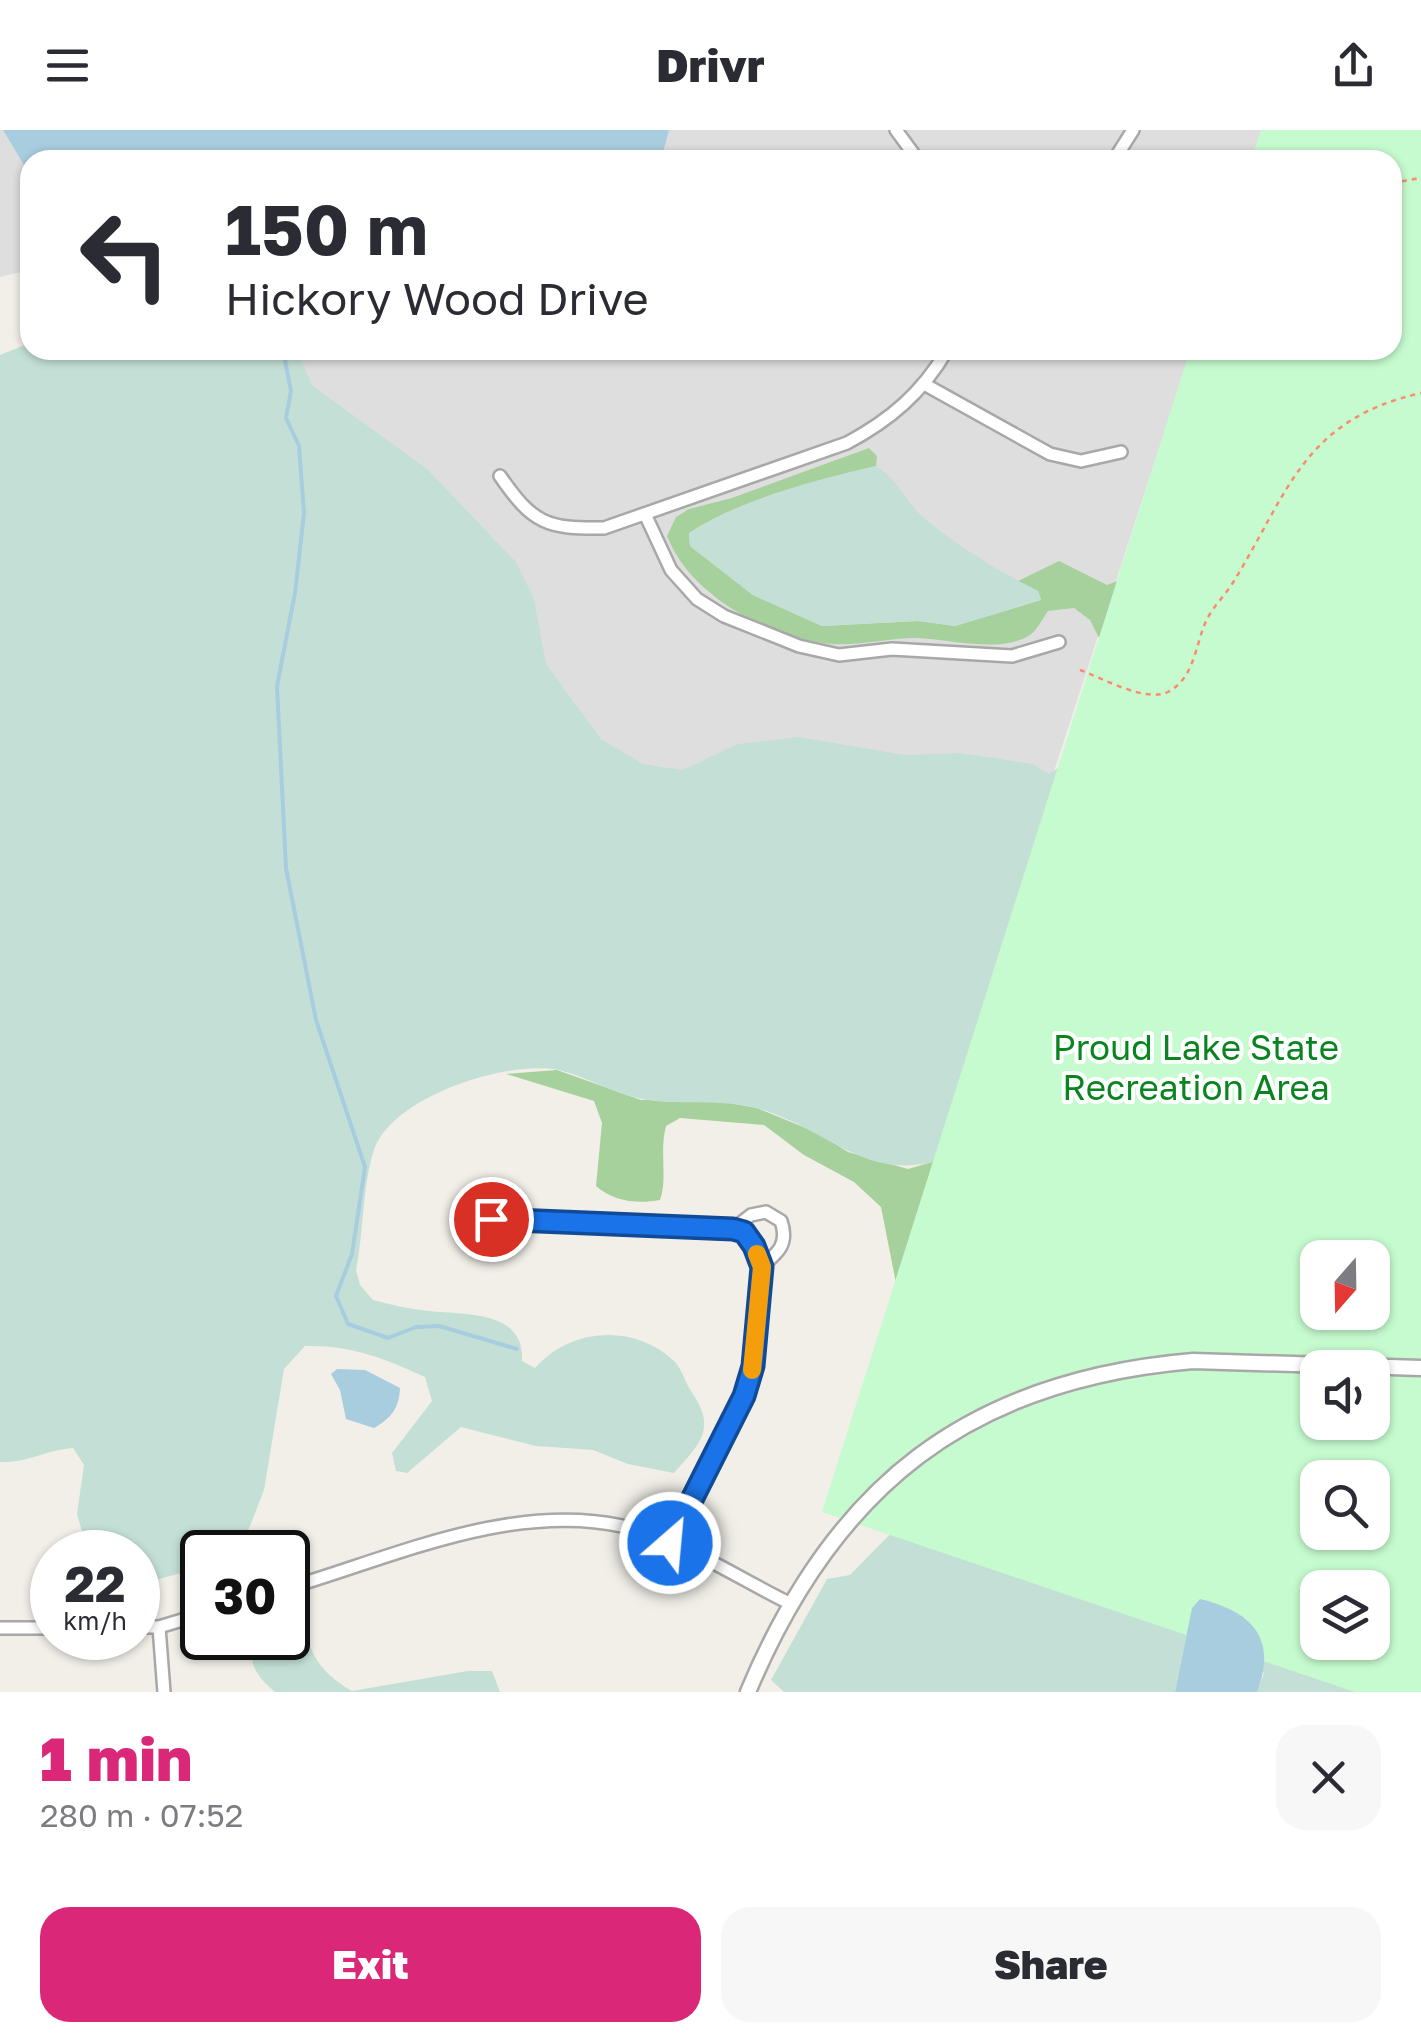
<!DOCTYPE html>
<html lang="en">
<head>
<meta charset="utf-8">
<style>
	:root { --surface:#fff; --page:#f7f7f7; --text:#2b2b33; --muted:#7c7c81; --accent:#db2777 }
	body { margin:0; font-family:"Golos Text",sans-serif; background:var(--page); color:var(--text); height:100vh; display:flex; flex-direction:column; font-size:38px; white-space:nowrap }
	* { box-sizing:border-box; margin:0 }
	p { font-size:32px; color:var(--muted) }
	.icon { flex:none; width:55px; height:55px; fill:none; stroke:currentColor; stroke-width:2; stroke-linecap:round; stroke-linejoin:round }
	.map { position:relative; height:1562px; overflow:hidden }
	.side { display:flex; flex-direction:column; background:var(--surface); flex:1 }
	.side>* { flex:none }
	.hud { position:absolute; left:20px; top:20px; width:1382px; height:210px; border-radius:30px; box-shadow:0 2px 8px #0004; background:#fff; color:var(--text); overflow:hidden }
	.needle { width:65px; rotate:200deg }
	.controls { position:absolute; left:1300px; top:1110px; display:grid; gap:20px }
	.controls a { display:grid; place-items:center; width:90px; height:90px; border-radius:20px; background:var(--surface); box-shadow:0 2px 8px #0004; font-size:50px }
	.speed { position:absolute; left:30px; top:1400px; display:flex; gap:20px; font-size:50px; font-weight:700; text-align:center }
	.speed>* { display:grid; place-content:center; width:130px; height:130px; border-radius:50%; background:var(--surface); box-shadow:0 2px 8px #0004; line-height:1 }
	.speed small { font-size:25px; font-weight:400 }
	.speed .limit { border:5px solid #111; border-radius:15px; background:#fff; color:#111 }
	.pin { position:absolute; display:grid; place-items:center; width:85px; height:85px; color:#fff; margin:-42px; border:5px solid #fff; border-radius:50%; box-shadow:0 2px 10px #0007 }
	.me { position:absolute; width:110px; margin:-55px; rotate:27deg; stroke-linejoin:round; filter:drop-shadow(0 0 8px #0008) }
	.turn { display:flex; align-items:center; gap:35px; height:210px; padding:0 40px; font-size:45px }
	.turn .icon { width:130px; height:130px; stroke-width:2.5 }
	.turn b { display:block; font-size:70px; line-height:85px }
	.round { display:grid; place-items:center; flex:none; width:105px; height:105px; border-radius:30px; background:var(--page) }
	.summary { display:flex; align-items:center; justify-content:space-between; height:170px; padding:0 40px }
	h1 { font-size:60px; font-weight:800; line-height:75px; color:var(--accent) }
	.cta { display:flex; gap:20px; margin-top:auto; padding:20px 40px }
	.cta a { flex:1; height:115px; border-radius:30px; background:var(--accent); color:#fff; font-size:40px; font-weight:800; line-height:115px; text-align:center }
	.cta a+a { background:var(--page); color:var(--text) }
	header { display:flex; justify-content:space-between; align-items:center; height:130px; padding:0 40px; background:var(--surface); font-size:45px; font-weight:800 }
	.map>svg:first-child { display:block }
</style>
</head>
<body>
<header><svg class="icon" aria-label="menu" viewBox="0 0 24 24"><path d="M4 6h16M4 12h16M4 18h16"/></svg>Drivr<svg class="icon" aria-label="share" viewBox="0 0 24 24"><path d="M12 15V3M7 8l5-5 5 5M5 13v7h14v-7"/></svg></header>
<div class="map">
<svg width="1421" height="1562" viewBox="0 0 1421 1562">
	<rect width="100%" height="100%" fill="#f1efe8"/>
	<g fill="#dfdede">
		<path d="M0 0H105L30 30V140L0 147Z"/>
		<path d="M490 0H1262L1252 30H451Z"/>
		<path d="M297 220H1191L1048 660 646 664 316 282Z"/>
	</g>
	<g fill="#a6d19c" fill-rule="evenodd">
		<path d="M869 318 877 326 876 336C814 352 743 368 689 403L690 416 753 465 822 496 918 491 955 496 1041 470 1038 461 1018 451 1059 431 1107 455 1128 447 1101 512 1090 490 1074 478 1048 481C1043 488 1037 500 1030 505 1001 524 949 509 916 508 888 508 860 516 832 514 769 508 690 466 667 406L676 387 689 379 732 368Z"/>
		<path d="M557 940 641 970 707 969 757 978 820 1004 848 1022 908 1039 939 1030 1373 1116 1421 1218 899 1168 881 1077 854 1052 804 1025 764 995 680 988 666 996C659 1022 668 1047 660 1070 638 1074 614 1072 596 1056L602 993 594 971 506 944ZM1318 1128H1372V1182H1318Z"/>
	</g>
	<g fill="#c4e0d6" fill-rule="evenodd">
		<path d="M30 213V220H296L313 256 427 339 516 432 534 469 546 534 601 609 643 634 683 640 737 614 799 607 905 625 961 623 1032 634 1049 644 1070 630 1421 526 1373 1116 940 1030C870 1051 834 1006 772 983 725 965 681 978 637 968 610 962 585 946 559 940 507 930 393 966 374 1020 362 1057 364 1101 356 1140L360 1155 373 1170C392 1175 410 1179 429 1181 466 1185 525 1180 522 1231L535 1238C570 1198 633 1193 673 1230 680 1236 684 1248 688 1256 698 1272 709 1286 702 1306 697 1319 683 1332 674 1343L628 1334 593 1320 536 1316 461 1297 407 1343 396 1341 392 1323 432 1271 425 1247C384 1228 351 1215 305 1216L284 1239 264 1360 248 1401 234 1422H202V1437L138 1455V1422H88L77 1384 84 1335 73 1318C45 1320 29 1333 0 1332V225Z"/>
		<path d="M876 336C897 348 906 372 924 388 959 417 998 441 1038 461L1041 470 955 496 918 491 822 496 753 465 690 416 689 403C743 369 814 350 876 336Z"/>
		<path d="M904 1390 1372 1402 1421 1562H1257L1264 1543 1192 1478 1175 1562H784L771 1550 827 1449 850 1445ZM1318 1458H1372V1512H1318Z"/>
		<path d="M288 1495 306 1503C313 1532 327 1546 352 1561L468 1541H492L500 1562H275C256 1546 246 1532 255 1508H288Z"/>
	</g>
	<path fill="#c6fbcf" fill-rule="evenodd" d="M1261 0H1421V1562H1355L822 1382 1190 220H1392V30H1251ZM1318 1128H1372V1182H1318ZM1318 1238H1372V1292H1318ZM1318 1348H1372V1402H1318ZM1318 1458H1372V1512H1318Z"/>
	<g fill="#a8cddf">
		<path d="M3 0H669L661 30H30V45Z"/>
		<path d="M337 1239 365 1240 400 1258C399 1279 391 1288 374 1298L346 1289 340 1260 331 1244Z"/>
		<path d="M1200 1469C1251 1481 1278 1508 1257 1562H1175L1192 1478Z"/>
	</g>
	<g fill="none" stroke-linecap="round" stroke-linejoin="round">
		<path stroke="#a8cddf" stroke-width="4" d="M283 220 291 261 286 288 299 316 304 383 295 463 277 556 286 738 316 890 365 1037 352 1124 336 1166 348 1194 388 1208 416 1197 439 1196 517 1219"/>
		<defs>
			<g id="minor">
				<path d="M896 0 918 30"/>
				<path d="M1114 30 1133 0"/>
				<path d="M924 254 1050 324 1081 331 1121 322"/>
				<path d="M500 346C533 394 547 399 604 398L847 313C890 290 922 263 947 220"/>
				<path d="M645 384 671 440 697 469 724 486 799 516 839 525 892 519 1012 526 1059 512"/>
				<path d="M491 1089 733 1099 744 1103 761 1137 753 1236 744 1266 669 1413"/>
				<path d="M733 1099 751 1085 766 1082 781 1091C789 1114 778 1123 761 1137"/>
				<path d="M288 1458C393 1427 511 1372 622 1396 680 1409 736 1447 789 1473"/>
				<path d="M138 1497H159L202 1484"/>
				<path d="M159 1497 164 1562"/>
				<path d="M0 1498H52"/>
			</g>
			<path id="tertiary" d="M748 1562C834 1356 968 1250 1193 1231L1421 1238"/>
		</defs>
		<use href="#minor" stroke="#a8a8a8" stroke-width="16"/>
		<use href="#tertiary" stroke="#a8a8a8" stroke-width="19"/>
		<g stroke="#fc8b6e" stroke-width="2.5" stroke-dasharray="5 5" stroke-linecap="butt">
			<path d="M1392 53 1421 48"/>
			<path d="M1080 540C1102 548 1146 573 1168 562 1193 549 1195 519 1204 496 1210 479 1225 466 1234 451 1290 359 1304 290 1421 263"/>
		</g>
		<use href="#minor" stroke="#fff" stroke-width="11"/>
		<use href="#tertiary" stroke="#fff" stroke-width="14"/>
	</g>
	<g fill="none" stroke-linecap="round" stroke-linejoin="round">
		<defs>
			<path id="route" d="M491 1089 733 1099 744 1102 754 1116 762 1137 753 1236 744 1266 670 1413"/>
		</defs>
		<use href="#route" stroke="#114b97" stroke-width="25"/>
		<use href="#route" stroke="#1a73e8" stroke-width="18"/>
		<path stroke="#f59e0b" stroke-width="18" d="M752 1240 762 1137 757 1124"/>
	</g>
	<g text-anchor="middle" stroke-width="8" stroke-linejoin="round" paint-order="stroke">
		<g font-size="35" fill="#0a8421" stroke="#fff">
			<text x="1196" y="930">Proud Lake State<tspan x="1196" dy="40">Recreation Area</tspan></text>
		</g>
	</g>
</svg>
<div class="controls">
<a><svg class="needle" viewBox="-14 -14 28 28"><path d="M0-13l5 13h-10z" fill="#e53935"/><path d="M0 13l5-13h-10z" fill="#7c7c81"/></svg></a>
<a><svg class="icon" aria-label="sound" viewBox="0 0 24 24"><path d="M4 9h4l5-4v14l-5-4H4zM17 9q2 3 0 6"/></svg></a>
<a><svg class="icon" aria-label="search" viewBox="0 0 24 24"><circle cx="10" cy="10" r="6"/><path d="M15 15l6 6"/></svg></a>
<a><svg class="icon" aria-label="layers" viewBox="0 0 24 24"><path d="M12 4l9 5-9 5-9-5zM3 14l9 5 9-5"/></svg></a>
</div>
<div class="speed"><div>22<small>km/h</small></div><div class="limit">30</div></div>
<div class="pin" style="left:491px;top:1089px;background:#d93025"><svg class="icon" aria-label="arrive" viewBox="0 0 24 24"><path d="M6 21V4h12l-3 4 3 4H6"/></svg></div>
<svg class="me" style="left:670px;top:1413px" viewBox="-20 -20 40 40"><circle r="17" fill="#1a73e8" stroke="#fff" stroke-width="3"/><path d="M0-11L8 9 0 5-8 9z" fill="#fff"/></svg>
<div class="hud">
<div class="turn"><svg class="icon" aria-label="left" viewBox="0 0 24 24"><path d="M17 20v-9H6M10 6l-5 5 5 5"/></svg><div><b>150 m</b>Hickory Wood Drive</div></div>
</div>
</div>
<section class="side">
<div class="summary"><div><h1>1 min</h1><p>280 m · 07:52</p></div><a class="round"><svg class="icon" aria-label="close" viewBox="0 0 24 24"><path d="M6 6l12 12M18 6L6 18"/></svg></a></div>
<div class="cta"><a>Exit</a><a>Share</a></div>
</section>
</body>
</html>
